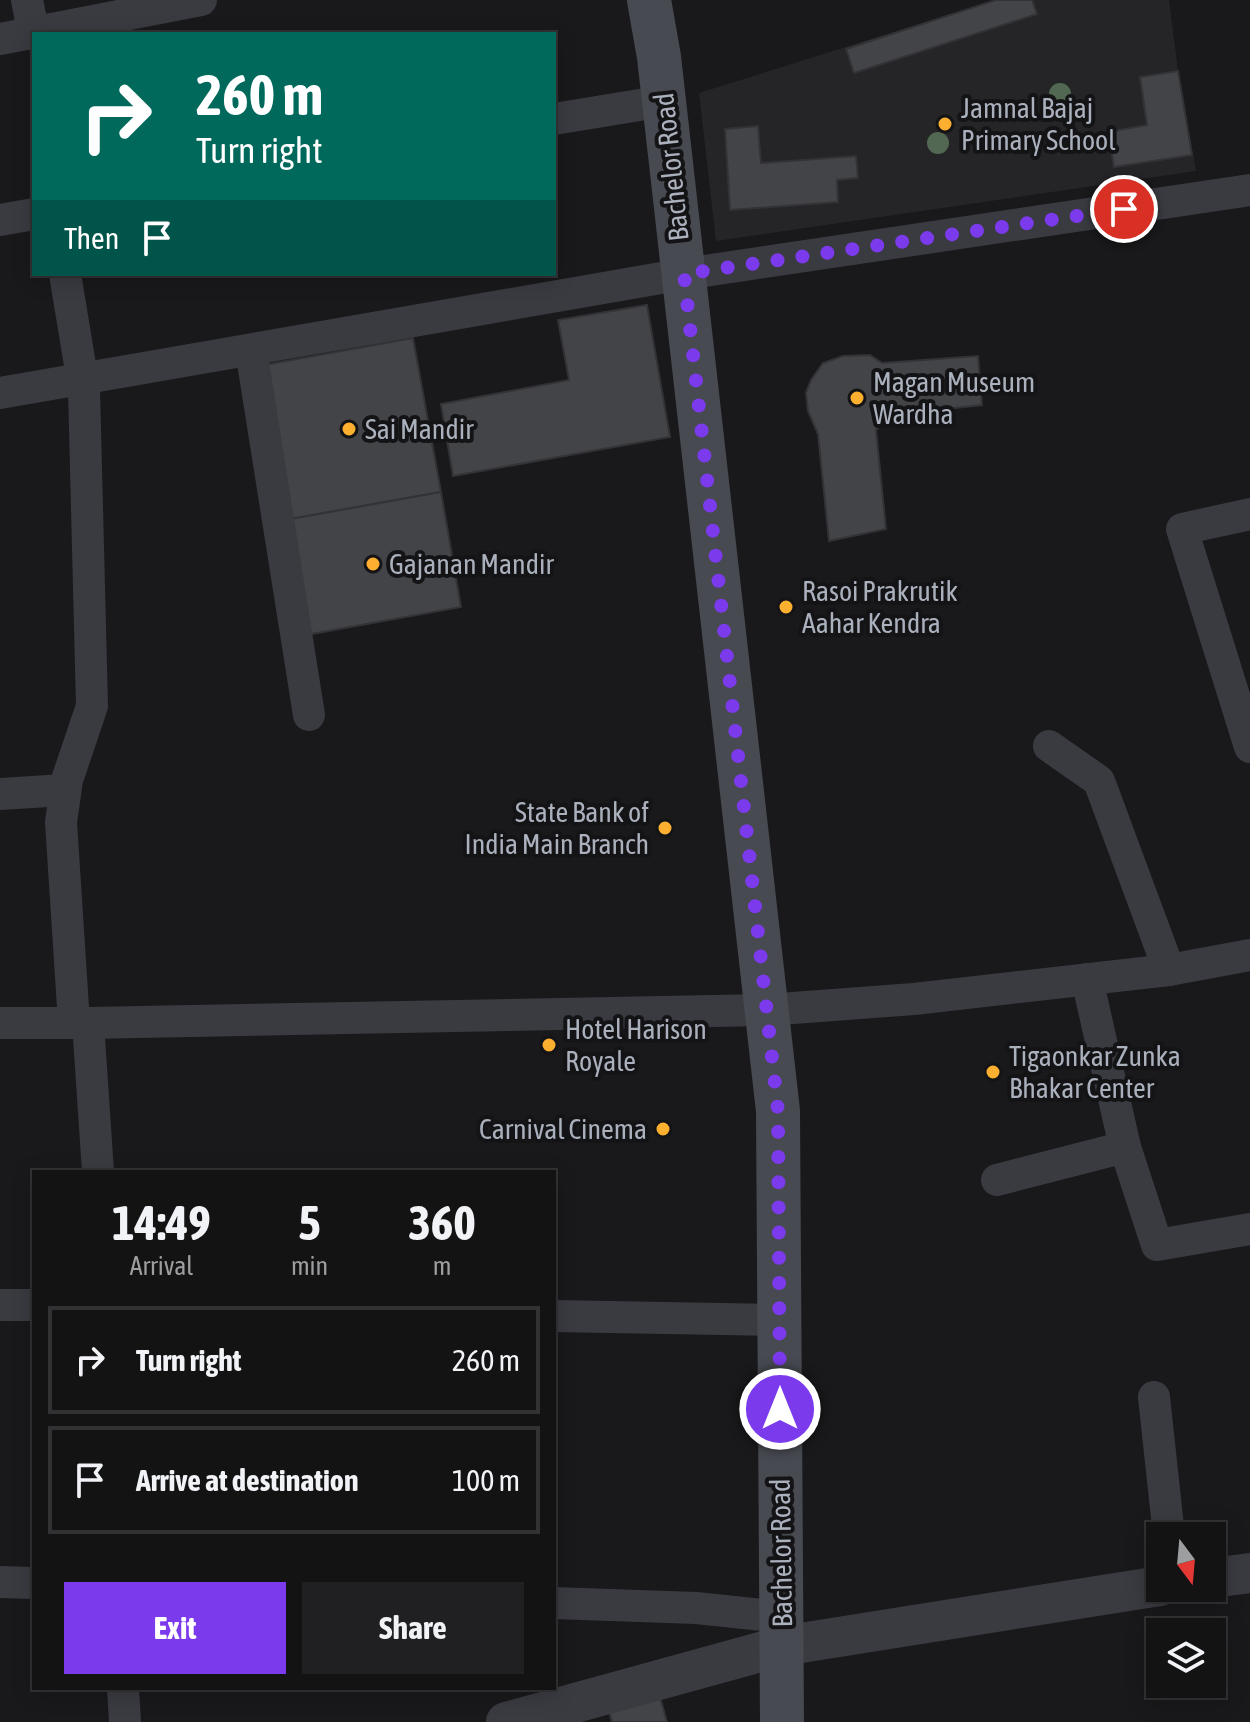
<!DOCTYPE html>
<html lang="en">
<head>
<meta charset="utf-8">
<style>
	:root { --surface:#131314; --page:#202022; --text:#f1f3f6; --muted:#9d9ea0; --line:#323234; --accent:#7c3aed }
	body { margin:0; font-family:"Asap Condensed",sans-serif; background:var(--page); color:var(--text); height:100vh; display:flex; flex-direction:column; font-size:30px; white-space:nowrap }
	* { box-sizing:border-box; margin:0 }
	p { font-size:26px; color:var(--muted) }
	.icon { flex:none; width:44px; height:44px; fill:none; stroke:currentColor; stroke-width:2; stroke-linecap:round; stroke-linejoin:round }
	.map { position:relative; flex:1; overflow:hidden }
	.details { position:absolute; left:32px; top:1170px; width:524px; height:520px; display:flex; flex-direction:column; background:var(--surface); border-radius:0px; box-shadow:0 4px 20px #0003,0 0 0 2px var(--line) }
	.details>* { flex:none }
	.banner { position:absolute; left:32px; top:32px; width:524px; height:244px; border-radius:0px; box-shadow:0 4px 20px #0003,0 0 0 2px var(--line); background:#00695c; color:#fff; overflow:hidden }
	.needle { width:52px; rotate:164deg }
	.controls { position:absolute; left:1146px; top:1522px; display:grid; gap:16px }
	.controls a { display:grid; place-items:center; width:80px; height:80px; border-radius:0px; background:var(--surface); box-shadow:0 4px 20px #0003,0 0 0 2px var(--line); font-size:40px }
	.pin { position:absolute; display:grid; place-items:center; width:68px; height:68px; color:#fff; margin:-34px; border:4px solid #fff; border-radius:50%; box-shadow:0 2px 8px #0007 }
	.me { position:absolute; width:88px; margin:-44px; rotate:0deg; stroke-linejoin:round; filter:drop-shadow(0 0 6px #0008) }
	.turn { display:flex; align-items:center; gap:28px; height:168px; padding:0 32px; font-size:36px }
	.turn .icon { width:104px; height:104px; stroke-width:2.5 }
	.turn b { display:block; font-size:56px; line-height:68px }
	.then { display:flex; align-items:center; height:76px; padding:0 32px; background:#0003; gap:16px; font-size:30px }
	.eta { display:flex; justify-content:space-evenly; align-items:center; height:136px; text-align:center }
	.eta b { font-size:48px; font-weight:700; line-height:56px }
	.button { display:flex; gap:16px; margin-top:auto; padding:16px 32px }
	.button a { flex:1; height:92px; border-radius:0px; background:var(--accent); color:#fff; font-size:32px; font-weight:700; line-height:92px; text-align:center }
	.button a+a { background:var(--page); color:var(--text) }
	ul { padding:0; list-style:none }
	li { display:flex; align-items:center; gap:24px; height:108px; margin:0 16px 12px; padding:0 16px; border:4px solid var(--line); border-radius:0px }
	li div { flex:1 }
	li b { display:block; font-size:30px }
	li em { font-style:normal }
	.map>svg:first-child { display:block }
</style>
</head>
<body>
<div class="map">
<svg width="1250" height="1722" viewBox="0 0 1250 1722">
	<rect width="100%" height="100%" fill="#19191b"/>
	<path fill="#252528" d="M996 0H1169L1178 71 1196 171 716 241 699 93Z"/>
	<g fill="#434448" stroke="#333337" stroke-width="2">
		<path d="M996 0H1032L1037 14 854 73 846 49Z"/>
		<path d="M1178 71 1192 155 1114 167 1108 132 1147 125 1140 77Z"/>
		<path d="M758 126 761 163 856 156 858 178 837 180 838 202 730 210 725 129Z"/>
		<path d="M647 305 670 437 453 476 441 404 569 380 558 320Z"/>
		<path d="M413 338 441 492 285 520 258 366Z"/>
		<path d="M870 355 882 363 978 356 982 405 889 415 876 430 886 529 829 541 818 434 808 411 806 393 811 380 823 363 843 356Z"/>
		<path d="M441 492 461 607 306 635 285 520Z"/>
		<path d="M660 1697 667 1722H612L609 1711Z"/>
	</g>
	<g fill="none" stroke-linecap="round" stroke-linejoin="round">
		<g stroke="#393b41" stroke-width="32">
			<path d="M27 0 34 35"/>
			<path d="M0 39 201 0"/>
			<path d="M554 119 664 101"/>
			<path d="M0 220 34 214"/>
			<path d="M65 274 84 389 92 706 67 780 61 822 74 1023"/>
			<path d="M251 350 309 715"/>
			<path d="M0 393 684 274 1250 190"/>
			<path d="M1250 514 1182 529 1250 747"/>
			<path d="M1049 746 1099 781 1169 970"/>
			<path d="M0 794 64 790"/>
			<path d="M1087 979 1125 1147 1157 1245 1250 1229"/>
			<path d="M0 1023H88L98 1172"/>
			<path d="M88 1023 766 1010 914 999 1169 970 1250 955"/>
			<path d="M997 1180 1125 1147"/>
			<path d="M0 1305H34"/>
			<path d="M554 1316 779 1320"/>
			<path d="M1154 1397 1169 1536"/>
			<path d="M0 1582 34 1583"/>
			<path d="M554 1603 696 1608 782 1617"/>
			<path d="M123 1688 125 1722"/>
		</g>
		<g stroke="#393b41" stroke-width="40">
			<path d="M1212 1578 1250 1573"/>
			<path d="M506 1722 782 1646 1160 1586"/>
		</g>
		<path stroke="#474a51" stroke-width="44" d="M649 0 659 57 778 1111 782 1722"/>
	</g>
	<g fill="#526853">
		<circle cx="1060" cy="94" r="11"/>
		<circle cx="938" cy="143" r="11"/>
	</g>
	<g fill="none" stroke-linecap="round" stroke-linejoin="round">
		<path stroke="#7c3aed" stroke-width="14" stroke-dasharray="0 25.2" d="M780 1409 778 1111 684 274 1124 209"/>
	</g>
	<g fill="#fdaf2f" stroke="#141416" stroke-width="3">
		<circle cx="945" cy="124" r="8"/>
		<circle cx="857" cy="398" r="8"/>
		<circle cx="349" cy="429" r="8"/>
		<circle cx="373" cy="564" r="8"/>
		<circle cx="786" cy="607" r="8"/>
		<circle cx="665" cy="828" r="8"/>
		<circle cx="549" cy="1045" r="8"/>
		<circle cx="993" cy="1072" r="8"/>
		<circle cx="663" cy="1129" r="8"/>
	</g>
	<g text-anchor="middle" stroke-width="8" stroke-linejoin="round" paint-order="stroke">
		<g font-size="28" fill="#aab0bc" stroke="#141416" text-anchor="start">
			<text x="961" y="118">Jamnal Bajaj<tspan x="961" dy="32">Primary School</tspan></text>
			<text x="873" y="392">Magan Museum<tspan x="873" dy="32">Wardha</tspan></text>
			<text x="365" y="439">Sai Mandir</text>
			<text x="389" y="574">Gajanan Mandir</text>
			<text x="802" y="601">Rasoi Prakrutik<tspan x="802" dy="32">Aahar Kendra</tspan></text>
			<text x="649" y="822" text-anchor="end">State Bank of<tspan x="649" dy="32">India Main Branch</tspan></text>
			<text x="565" y="1039">Hotel Harison<tspan x="565" dy="32">Royale</tspan></text>
			<text x="1009" y="1066">Tigaonkar Zunka<tspan x="1009" dy="32">Bhakar Center</tspan></text>
			<text x="647" y="1139" text-anchor="end">Carnival Cinema</text>
		</g>
		<g font-size="28" fill="#aab0bc" stroke="#141416">
			<text transform="translate(671 167) rotate(-96)" y="10">Bachelor Road</text>
			<text transform="translate(781 1553) rotate(-91)" y="10">Bachelor Road</text>
		</g>
	</g>
</svg>
<div class="controls">
<a><svg class="needle" viewBox="-14 -14 28 28"><path d="M0-13l5 13h-10z" fill="#e53935"/><path d="M0 13l5-13h-10z" fill="#9d9ea0"/></svg></a>
<a><svg class="icon" aria-label="layers" viewBox="0 0 24 24"><path d="M12 4l9 5-9 5-9-5zM3 14l9 5 9-5"/></svg></a>
</div>
<div class="pin" style="left:1124px;top:209px;background:#d93025"><svg class="icon" aria-label="arrive" viewBox="0 0 24 24"><path d="M6 21V4h12l-3 4 3 4H6"/></svg></div>
<svg class="me" style="left:780px;top:1409px" viewBox="-20 -20 40 40"><circle r="17" fill="#7c3aed" stroke="#fff" stroke-width="3"/><path d="M0-11L8 9 0 5-8 9z" fill="#fff"/></svg>
<div class="banner">
<div class="turn"><svg class="icon" aria-label="right" viewBox="0 0 24 24"><path d="M7 20v-9h11M14 6l5 5-5 5"/></svg><div><b>260 m</b>Turn right</div></div>
<div class="then">Then<svg class="icon" aria-label="arrive" viewBox="0 0 24 24"><path d="M6 21V4h12l-3 4 3 4H6"/></svg></div>
</div>
<section class="details">
<div class="eta">
<div><b>14:49</b><p>Arrival</p></div>
<div><b>5</b><p>min</p></div>
<div><b>360</b><p>m</p></div>
</div>
<ul>
<li><svg class="icon" aria-label="right" viewBox="0 0 24 24"><path d="M7 20v-9h11M14 6l5 5-5 5"/></svg><div><b>Turn right</b></div><em>260 m</em></li>
<li><svg class="icon" aria-label="arrive" viewBox="0 0 24 24"><path d="M6 21V4h12l-3 4 3 4H6"/></svg><div><b>Arrive at destination</b></div><em>100 m</em></li>
</ul>
<div class="button"><a>Exit</a><a>Share</a></div>
</section>
</div>
</body>
</html>
